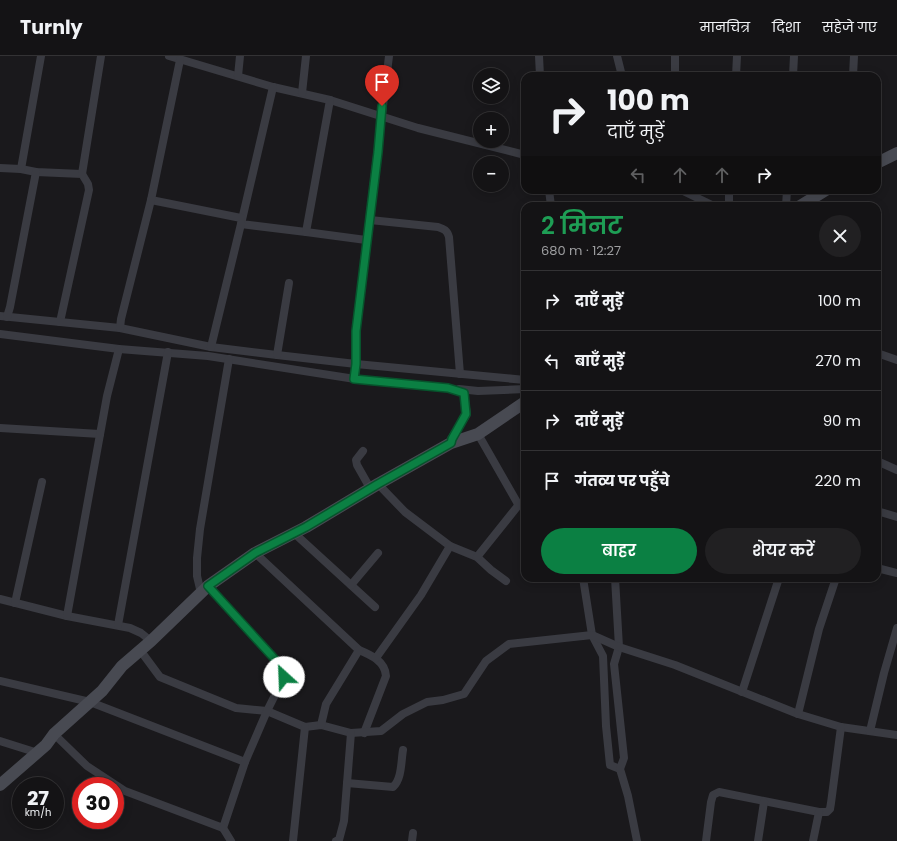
<!DOCTYPE html>
<html lang="hi">
<head>
<meta charset="utf-8">
<style>
	:root { --surface:#141315; --page:#212022; --text:#f1f3f6; --muted:#9d9ea0; --line:#333234; --accent:#0b8043 }
	body { margin:0; font-family:Poppins,"Noto Sans Devanagari",sans-serif; background:var(--page); color:var(--text); height:100vh; display:flex; flex-direction:column; font-size:15px; white-space:nowrap }
	* { box-sizing:border-box; margin:0 }
	p { font-size:13px; color:var(--muted) }
	.icon { flex:none; width:22px; height:22px; fill:none; stroke:currentColor; stroke-width:2; stroke-linecap:round; stroke-linejoin:round }
	.map { position:relative; flex:1; overflow:hidden }
	.sheet { position:absolute; left:521px; top:146px; width:360px; height:380px; display:flex; flex-direction:column; background:var(--surface); border-radius:12px; box-shadow:0 2px 10px #0003,0 0 0 1px var(--line) }
	.sheet>* { flex:none }
	.hud { position:absolute; left:521px; top:16px; width:360px; height:122px; border-radius:12px; box-shadow:0 2px 10px #0003,0 0 0 1px var(--line); background:#141315; color:var(--text); overflow:hidden }
	.buttons { position:absolute; left:473px; top:12px; display:grid; gap:8px }
	.buttons a { display:grid; place-items:center; width:36px; height:36px; border-radius:50%; background:var(--surface); box-shadow:0 2px 10px #0003,0 0 0 1px var(--line); font-size:20px }
	.speed { position:absolute; left:12px; top:721px; display:flex; gap:8px; font-size:20px; font-weight:700; text-align:center }
	.speed>* { display:grid; place-content:center; width:52px; height:52px; border-radius:50%; background:var(--surface); box-shadow:0 2px 10px #0003,0 0 0 1px var(--line); line-height:1 }
	.speed small { font-size:10px; font-weight:400 }
	.speed .limit { border:6px solid #d22; background:#fff; color:#111 }
	.pin { position:absolute; display:grid; place-items:center; width:34px; height:34px; color:#fff; margin:-41px -17px; border-radius:50% 50% 50% 0; rotate:-45deg; box-shadow:0 0 4px #0007 }
	.pin .icon { rotate:45deg }
	.me { position:absolute; width:44px; margin:-22px; rotate:335deg; stroke-linejoin:round; filter:drop-shadow(0 0 3px #0008) }
	.turn { display:flex; align-items:center; gap:14px; height:84px; padding:0 20px; font-size:18px }
	.turn .icon { width:52px; height:52px; stroke-width:2.5 }
	.turn b { display:block; font-size:28px; line-height:34px }
	.lanes { display:flex; align-items:center; height:38px; padding:0 20px; background:#0003; justify-content:center; gap:20px; direction:ltr }
	.lanes .off { opacity:.35 }
	.round { display:grid; place-items:center; flex:none; width:42px; height:42px; border-radius:21px; background:var(--page) }
	.headline { display:flex; align-items:center; justify-content:space-between; height:68px; padding:0 20px }
	h1 { font-size:24px; font-weight:600; line-height:30px; color:#1e9e55 }
	.button { display:flex; gap:8px; margin-top:auto; padding:8px 20px }
	.button a { flex:1; height:46px; border-radius:24px; background:var(--accent); color:#fff; font-size:16px; font-weight:600; line-height:46px; text-align:center }
	.button a+a { background:var(--page); color:var(--text) }
	ul { padding:0; list-style:none }
	li { display:flex; align-items:center; gap:12px; height:60px; padding:0 20px; border-top:1px solid var(--line) }
	li div { flex:1 }
	li b { display:block; font-size:15px }
	li em { font-style:normal }
	header { display:flex; align-items:center; gap:24px; box-sizing:border-box; height:56px; padding:0 20px; background:var(--surface); border-bottom:1px solid var(--line) }
	header strong { font-size:19px }
	nav { display:flex; gap:22px; margin-inline-start:auto; font-size:14px }
	.map>svg:first-child { display:block }
</style>
</head>
<body>
<header>
<strong>Turnly</strong>
<nav><a>मानचित्र</a><a>दिशा</a><a>सहेजे गए</a></nav>
</header>
<div class="map">
<svg width="897" height="785" viewBox="0 0 897 785">
	<rect width="100%" height="100%" fill="#1a191c"/>
	<g fill="none" stroke-linecap="round" stroke-linejoin="round">
		<g stroke="#3a3b42" stroke-width="8">
			<path d="M169 0 273 31 330 44 418 72 525 99"/>
			<path d="M539 0 540 20"/>
			<path d="M617 0 622 20"/>
			<path d="M238 20 240 0"/>
			<path d="M675 20V0"/>
			<path d="M736 20 737 0"/>
			<path d="M793 20 794 0"/>
			<path d="M853 20 854 0"/>
			<path d="M273 31 241 168 306 176 366 184"/>
			<path d="M302 37 306 0"/>
			<path d="M0 112 21 113 36 116 82 118 88 128 89 134 60 266"/>
			<path d="M21 113 41 0"/>
			<path d="M82 118 101 0"/>
			<path d="M549 134 551 150"/>
			<path d="M681 134 714 150"/>
			<path d="M151 144 241 162"/>
			<path d="M729 150V134"/>
			<path d="M786 150 787 134"/>
			<path d="M370 164 438 171C444 173 447 174 449 181L460 318"/>
			<path d="M306 176 330 44"/>
			<path d="M0 260 120 272 211 291 277 299 356 308 525 324"/>
			<path d="M7 261 10 251 36 116"/>
			<path d="M120 272 121 263 151 144 180 4"/>
			<path d="M0 278 119 293 208 300 355 323 448 332 464 337 467 358 451 383V387"/>
			<path d="M211 291 241 168"/>
			<path d="M877 297 897 304"/>
			<path d="M277 299 289 227"/>
			<path d="M355 323 356 308V275L389 0"/>
			<path d="M459 333 478 335 525 333"/>
			<path d="M0 372 100 378"/>
			<path d="M363 395 356 404 357 409 370 432"/>
			<path d="M877 405 897 414"/>
			<path d="M378 428 405 456 450 490 477 501 491 514 506 525"/>
			<path d="M877 455 897 461"/>
			<path d="M294 477 375 551"/>
			<path d="M255 497 359 594C371 599 385 605 386 620L364 677"/>
			<path d="M477 501 517 451 518 448 478 378"/>
			<path d="M877 512 897 517"/>
			<path d="M583 522 592 579 603 600 606 670 610 709 620 713"/>
			<path d="M615 522 619 591 614 608 624 702 620 713 628 740 637 785"/>
			<path d="M351 529 378 497"/>
			<path d="M201 537 197 520V502L200 473 229 303"/>
			<path d="M0 543 67 560 130 572 141 577 151 585"/>
			<path d="M15 547 42 426"/>
			<path d="M67 560 107 340 119 293"/>
			<path d="M118 569 168 296"/>
			<path d="M140 594 160 621 236 652 267 655 305 671 321 669 351 677 381 675 403 658 427 646 443 644 464 638 486 605 509 588 592 579 619 591 675 609 798 658 841 671 897 679"/>
			<path d="M376 602 421 539 450 490"/>
			<path d="M0 625 90 646 245 706"/>
			<path d="M742 636 779 522"/>
			<path d="M798 658 819 573 836 522"/>
			<path d="M321 669 326 648 359 594"/>
			<path d="M870 675 884 617 897 572"/>
			<path d="M54 678 87 710 125 735 223 772 245 706 267 655 284 621 282 611 208 530"/>
			<path d="M0 685 38 697"/>
			<path d="M347 727 393 731C402 723 401 705 403 694"/>
			<path d="M223 772 231 785"/>
			<path d="M293 785 305 671"/>
			<path d="M336 785 339 784 344 765 351 677"/>
			<path d="M412 785 413 777"/>
			<path d="M706 785 711 746 713 739 719 736 819 756H827L830 753 831 747 841 671"/>
			<path d="M758 785 764 746"/>
			<path d="M813 785 819 756"/>
		</g>
		<g stroke="#484a52" stroke-width="12">
			<path d="M877 107 897 97"/>
			<path d="M800 150 826 134"/>
			<path d="M0 729 46 689 54 678 102 635 122 610 151 585 208 530 255 497 306 471 378 428 451 387 478 378 525 346"/>
		</g>
	</g>
	<g fill="none" stroke-linecap="round" stroke-linejoin="round">
		<defs>
			<path id="route" d="M284 621 282 611 208 530 255 497 306 471 378 428 451 387 452 383 466 358 464 337 448 332 354 323 356 308V275L378 96 382 50"/>
		</defs>
		<use href="#route" stroke="#07532c" stroke-width="10"/>
		<use href="#route" stroke="#0b8043" stroke-width="7"/>
	</g>
</svg>
<div class="buttons">
<a><svg class="icon" aria-label="layers" viewBox="0 0 24 24"><path d="M12 4l9 5-9 5-9-5zM3 14l9 5 9-5"/></svg></a>
<a>+</a>
<a>−</a>
</div>
<div class="speed"><div>27<small>km/h</small></div><div class="limit">30</div></div>
<div class="pin" style="left:382px;top:50px;background:#d93025"><svg class="icon" aria-label="arrive" viewBox="0 0 24 24"><path d="M6 21V4h12l-3 4 3 4H6"/></svg></div>
<svg class="me" style="left:284px;top:621px" viewBox="-20 -20 40 40"><circle r="19" fill="#fff"/><path d="M0-13L10 11 0 6-10 11z" fill="#0b8043"/></svg>
<div class="hud">
<div class="turn"><svg class="icon" aria-label="right" viewBox="0 0 24 24"><path d="M7 20v-9h11M14 6l5 5-5 5"/></svg><div><b>100 m</b>दाएँ मुड़ें</div></div>
<div class="lanes"><svg class="icon off" aria-label="left" viewBox="0 0 24 24"><path d="M17 20v-9H6M10 6l-5 5 5 5"/></svg><svg class="icon off" aria-label="ahead" viewBox="0 0 24 24"><path d="M12 20V5M6 11l6-6 6 6"/></svg><svg class="icon off" aria-label="ahead" viewBox="0 0 24 24"><path d="M12 20V5M6 11l6-6 6 6"/></svg><svg class="icon" aria-label="right" viewBox="0 0 24 24"><path d="M7 20v-9h11M14 6l5 5-5 5"/></svg></div>
</div>
<section class="sheet">
<div class="headline"><div><h1>2 मिनट</h1><p>680 m · 12:27</p></div><a class="round"><svg class="icon" aria-label="close" viewBox="0 0 24 24"><path d="M6 6l12 12M18 6L6 18"/></svg></a></div>
<ul>
<li><svg class="icon" aria-label="right" viewBox="0 0 24 24"><path d="M7 20v-9h11M14 6l5 5-5 5"/></svg><div><b>दाएँ मुड़ें</b></div><em>100 m</em></li>
<li><svg class="icon" aria-label="left" viewBox="0 0 24 24"><path d="M17 20v-9H6M10 6l-5 5 5 5"/></svg><div><b>बाएँ मुड़ें</b></div><em>270 m</em></li>
<li><svg class="icon" aria-label="right" viewBox="0 0 24 24"><path d="M7 20v-9h11M14 6l5 5-5 5"/></svg><div><b>दाएँ मुड़ें</b></div><em>90 m</em></li>
<li><svg class="icon" aria-label="arrive" viewBox="0 0 24 24"><path d="M6 21V4h12l-3 4 3 4H6"/></svg><div><b>गंतव्य पर पहुँचे</b></div><em>220 m</em></li>
</ul>
<div class="button"><a>बाहर</a><a>शेयर करें</a></div>
</section>
</div>
</body>
</html>
